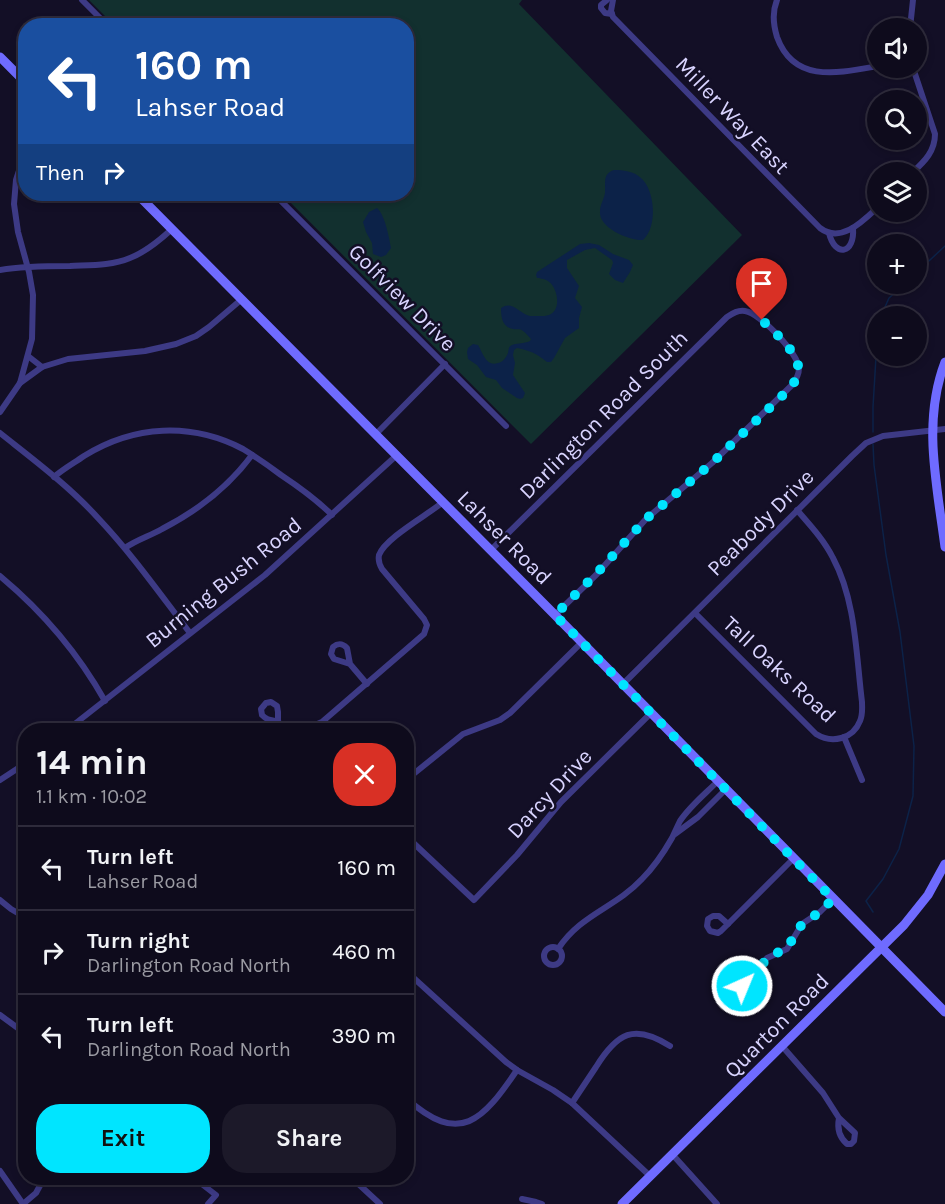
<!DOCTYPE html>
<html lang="en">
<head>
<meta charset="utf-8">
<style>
	:root { --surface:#0e0b1c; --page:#1c1929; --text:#f1f3f6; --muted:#9b9ba3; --line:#2e2b3b; --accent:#00e5ff }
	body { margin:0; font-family:Karla,sans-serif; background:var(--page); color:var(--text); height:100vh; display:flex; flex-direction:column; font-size:22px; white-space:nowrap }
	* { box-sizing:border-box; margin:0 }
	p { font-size:20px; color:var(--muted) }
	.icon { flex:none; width:33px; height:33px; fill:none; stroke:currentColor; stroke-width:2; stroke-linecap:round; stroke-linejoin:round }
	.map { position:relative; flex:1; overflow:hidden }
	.side { position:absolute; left:18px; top:723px; width:396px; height:462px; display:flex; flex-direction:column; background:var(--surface); border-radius:24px; box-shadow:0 3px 9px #0003,0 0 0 2px var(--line) }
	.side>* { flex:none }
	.guide { position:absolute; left:18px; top:18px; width:396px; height:183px; border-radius:24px; box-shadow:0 3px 9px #0003,0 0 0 2px var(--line); background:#1a4fa0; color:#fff; overflow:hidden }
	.controls { position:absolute; left:867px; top:18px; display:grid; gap:12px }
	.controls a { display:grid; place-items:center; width:60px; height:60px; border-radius:50%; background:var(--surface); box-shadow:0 3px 9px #0003,0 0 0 2px var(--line); font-size:30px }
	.pin { position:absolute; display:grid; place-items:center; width:51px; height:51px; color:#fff; margin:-62px -26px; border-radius:50% 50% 50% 0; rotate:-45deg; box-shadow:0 0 6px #0007 }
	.pin .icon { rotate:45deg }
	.me { position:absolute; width:66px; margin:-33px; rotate:44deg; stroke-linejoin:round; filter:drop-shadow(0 0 4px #0008) }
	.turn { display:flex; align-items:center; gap:21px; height:126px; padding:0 18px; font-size:27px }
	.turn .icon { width:78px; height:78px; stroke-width:2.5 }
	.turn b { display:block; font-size:42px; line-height:51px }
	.then { display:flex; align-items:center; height:57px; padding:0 18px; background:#0003; gap:12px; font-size:22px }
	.round { display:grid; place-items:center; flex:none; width:63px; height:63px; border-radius:24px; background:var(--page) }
	.headline { display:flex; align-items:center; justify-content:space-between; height:102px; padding:0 18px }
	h1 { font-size:36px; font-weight:700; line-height:45px }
	.primary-button { display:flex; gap:12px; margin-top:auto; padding:12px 18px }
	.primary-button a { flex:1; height:69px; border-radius:24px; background:var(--accent); color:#111; font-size:24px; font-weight:700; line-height:69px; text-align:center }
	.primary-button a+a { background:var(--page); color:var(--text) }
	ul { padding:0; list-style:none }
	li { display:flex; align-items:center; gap:18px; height:84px; padding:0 18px; border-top:2px solid var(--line) }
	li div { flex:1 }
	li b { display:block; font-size:22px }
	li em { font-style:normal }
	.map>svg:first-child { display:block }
</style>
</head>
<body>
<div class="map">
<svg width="945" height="1204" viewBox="0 0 945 1204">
	<rect width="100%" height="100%" fill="#130f26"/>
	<path fill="#12302f" d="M89 0H522L519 4 742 235 531 444 282 194H406V26L114 25Z"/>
	<g fill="#0c2248">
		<path d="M614 170C623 170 634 171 641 178 655 190 658 227 643 240 630 241 598 228 600 211 600 205 604 199 605 193 606 183 602 174 614 170Z"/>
		<path d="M377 208C385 215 389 237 391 248L386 255 381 257 373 254 372 243 366 232 363 222 369 212Z"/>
		<path d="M589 243 599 245 613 254 629 260 633 265 630 272 623 283 615 280 609 274 613 263 612 260 595 248 585 250 567 260V268L579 286 575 298 582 307 579 318V328L565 338 554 358 551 362H547C536 353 531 351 517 348L514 350 513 355 515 363 513 375 525 393 523 398 520 399 517 398 502 388 496 380 486 377 477 365 468 359 467 352 468 348 473 344 478 345C483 353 486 367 498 363 503 362 506 358 508 353 509 349 508 347 512 345 515 343 524 344 530 341L531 339C529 337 526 333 523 331 519 328 518 330 513 329 502 327 501 317 501 308 512 300 519 313 530 316 533 316 537 316 540 316 543 316 546 316 549 315 563 310 557 284 546 280 545 279 538 278 537 278L536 275 537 272 580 244Z"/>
	</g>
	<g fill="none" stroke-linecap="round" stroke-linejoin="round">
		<g stroke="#0c2248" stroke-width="1.5">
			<path d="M916 273 945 246"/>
			<path d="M881 316 889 298 905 284"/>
			<path d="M873 432V407L878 323"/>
			<path d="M873 912 866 901 883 879 899 849 913 796 914 746 900 632 886 555 874 465 873 444"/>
		</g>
		<g stroke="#3d3a85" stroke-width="6">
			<path d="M82 0 108 26"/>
			<path d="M607 0 601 5V8L605 13 612 14"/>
			<path d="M613 0 611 11 613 17 820 228C841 244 863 221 878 207"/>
			<path d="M777 0C772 12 773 24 777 37 794 84 839 73 878 66"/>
			<path d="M910 28 913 0"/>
			<path d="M913 68 935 134C935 151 925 161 913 172"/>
			<path d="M274 194 506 426"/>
			<path d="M829 233C835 258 855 254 853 228"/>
			<path d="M0 270C23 266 47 266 70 266 90 265 111 266 130 258 146 252 160 240 172 229"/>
			<path d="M28 356 42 367"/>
			<path d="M20 383 42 367 68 359 145 351 176 344 196 336 209 327 242 299"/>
			<path d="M0 412 20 383 32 339 33 295 29 272 18 232 14 204 16 180 26 149"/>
			<path d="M0 433C34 460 69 486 98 518 132 554 160 594 190 633"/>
			<path d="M376 434 445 364"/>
			<path d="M54 477C63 469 74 463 84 456 134 425 191 422 243 449 256 457 269 466 281 475 299 487 317 500 332 515"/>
			<path d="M125 548C136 540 150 536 162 529 197 511 229 486 252 455"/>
			<path d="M491 550 727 317C733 313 738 310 745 311 760 313 797 352 799 368 799 375 796 380 792 385L712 463 646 519 597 574 555 615"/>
			<path d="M0 576C42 611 78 653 105 701"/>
			<path d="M695 613 816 734C832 744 853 739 860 721 863 714 862 708 862 702 856 654 856 601 833 558 824 540 810 525 797 510"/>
			<path d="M350 664 334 659 331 654 333 647C338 643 342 643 347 648L350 664 367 684"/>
			<path d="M623 684 852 456 866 443 883 436 945 429"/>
			<path d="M278 721V712L277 706 271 702 266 703 261 709 262 715C267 720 269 720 275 721 281 723 278 723 284 726 295 732 310 728 322 722L424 634 427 625 424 619 382 569C379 564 378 560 379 555 385 538 429 514 443 502"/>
			<path d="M67 730 265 575 397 455"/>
			<path d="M844 737 862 780"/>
			<path d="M0 780 26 763"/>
			<path d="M406 780 463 734 500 720 510 713 582 642"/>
			<path d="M675 834 698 817 726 789"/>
			<path d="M406 836 474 900 517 855 561 802 651 713"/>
			<path d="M0 900 11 909 26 918"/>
			<path d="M713 916H719L728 924 721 931 718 933 710 931 707 926 708 919Z"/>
			<path d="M728 924 794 858"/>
			<circle cx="553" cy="956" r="9"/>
			<path d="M558 949C581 914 615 908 642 879 654 867 664 852 672 838 675 832 677 827 680 821 690 806 705 794 718 781"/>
			<path d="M406 971 506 1062 517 1070 553 1090 572 1103 650 1176"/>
			<circle cx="752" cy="983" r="10"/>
			<path d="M756 973 767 958 787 949 802 924 820 912 833 899"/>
			<path d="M0 1015 26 1034"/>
			<path d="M782 1046 823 1093 839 1118 855 1133 854 1141 851 1144H847C839 1137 837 1128 839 1118"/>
			<path d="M406 1098C460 1147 483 1120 517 1070"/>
			<path d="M572 1103C580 1091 588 1079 596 1067 617 1033 634 1023 670 1046"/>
			<path d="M672 1154 717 1204"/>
			<path d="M0 1171 23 1204"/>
			<path d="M194 1178 216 1195 208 1204"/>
			<path d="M352 1178 380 1204"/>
			<path d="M522 1199 536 1202 542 1204"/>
			<path d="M23 1204 36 1193 44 1178"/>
		</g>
		<g stroke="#6f6bff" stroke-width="9">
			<path d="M0 57 26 83"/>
			<path d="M137 194 555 615 945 1012"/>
			<path d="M945 362C922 422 937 485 945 547"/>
			<path d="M622 1204 904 925 928 895 945 864"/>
		</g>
	</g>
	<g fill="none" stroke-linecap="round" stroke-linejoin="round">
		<path stroke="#00e5ff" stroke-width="10" stroke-dasharray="0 18" d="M742 986C740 977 747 971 756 973L767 958 787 948 802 924 820 912 833 899 555 615 597 573 646 519 712 463 785 393C790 387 797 381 798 373 802 355 774 332 762 320"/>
	</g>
	<g text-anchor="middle" stroke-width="5" stroke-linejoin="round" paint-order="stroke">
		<g font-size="22" fill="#d9d4ff" stroke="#130f26">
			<text transform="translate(733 115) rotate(46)" y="8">Miller Way East</text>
			<text transform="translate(403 297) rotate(45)" y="8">Golfview Drive</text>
			<text transform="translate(603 414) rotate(-45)" y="8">Darlington Road South</text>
			<text transform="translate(760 522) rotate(-45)" y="8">Peabody Drive</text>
			<text transform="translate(505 537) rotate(45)" y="8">Lahser Road</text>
			<text transform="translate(223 582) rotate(-39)" y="8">Burning Bush Road</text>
			<text transform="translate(780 669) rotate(43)" y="8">Tall Oaks Road</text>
			<text transform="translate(549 793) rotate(-47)" y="8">Darcy Drive</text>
			<text transform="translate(776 1025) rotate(-45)" y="8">Quarton Road</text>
		</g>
	</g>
</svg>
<div class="controls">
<a><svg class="icon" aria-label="sound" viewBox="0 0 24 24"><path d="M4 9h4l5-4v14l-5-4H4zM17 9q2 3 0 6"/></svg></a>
<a><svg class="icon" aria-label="search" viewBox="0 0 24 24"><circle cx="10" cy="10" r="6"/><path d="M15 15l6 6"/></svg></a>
<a><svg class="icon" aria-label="layers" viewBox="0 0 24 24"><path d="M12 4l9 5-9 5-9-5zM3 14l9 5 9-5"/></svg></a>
<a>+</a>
<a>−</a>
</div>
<div class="pin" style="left:762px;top:320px;background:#d93025"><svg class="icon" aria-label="arrive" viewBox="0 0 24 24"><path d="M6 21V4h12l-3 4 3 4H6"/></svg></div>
<svg class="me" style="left:742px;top:986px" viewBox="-20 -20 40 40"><circle r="17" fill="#00e5ff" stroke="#fff" stroke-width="3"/><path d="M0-11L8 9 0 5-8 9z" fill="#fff"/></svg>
<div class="guide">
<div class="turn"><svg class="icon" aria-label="left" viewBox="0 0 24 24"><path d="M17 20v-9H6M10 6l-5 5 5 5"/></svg><div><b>160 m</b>Lahser Road</div></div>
<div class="then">Then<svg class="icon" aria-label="right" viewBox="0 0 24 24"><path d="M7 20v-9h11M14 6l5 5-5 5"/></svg></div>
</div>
<section class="side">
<div class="headline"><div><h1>14 min</h1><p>1.1 km · 10:02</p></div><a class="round" style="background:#d93025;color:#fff"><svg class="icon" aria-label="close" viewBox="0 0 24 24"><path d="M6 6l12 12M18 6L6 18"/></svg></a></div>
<ul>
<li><svg class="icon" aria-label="left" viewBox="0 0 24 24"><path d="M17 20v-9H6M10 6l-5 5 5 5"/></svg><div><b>Turn left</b><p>Lahser Road</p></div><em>160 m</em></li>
<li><svg class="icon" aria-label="right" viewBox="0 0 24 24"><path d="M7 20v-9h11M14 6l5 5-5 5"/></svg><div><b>Turn right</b><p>Darlington Road North</p></div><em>460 m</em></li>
<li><svg class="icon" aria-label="left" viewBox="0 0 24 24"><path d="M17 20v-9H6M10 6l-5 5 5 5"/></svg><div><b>Turn left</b><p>Darlington Road North</p></div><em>390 m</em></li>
</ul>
<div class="primary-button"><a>Exit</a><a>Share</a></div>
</section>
</div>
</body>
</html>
